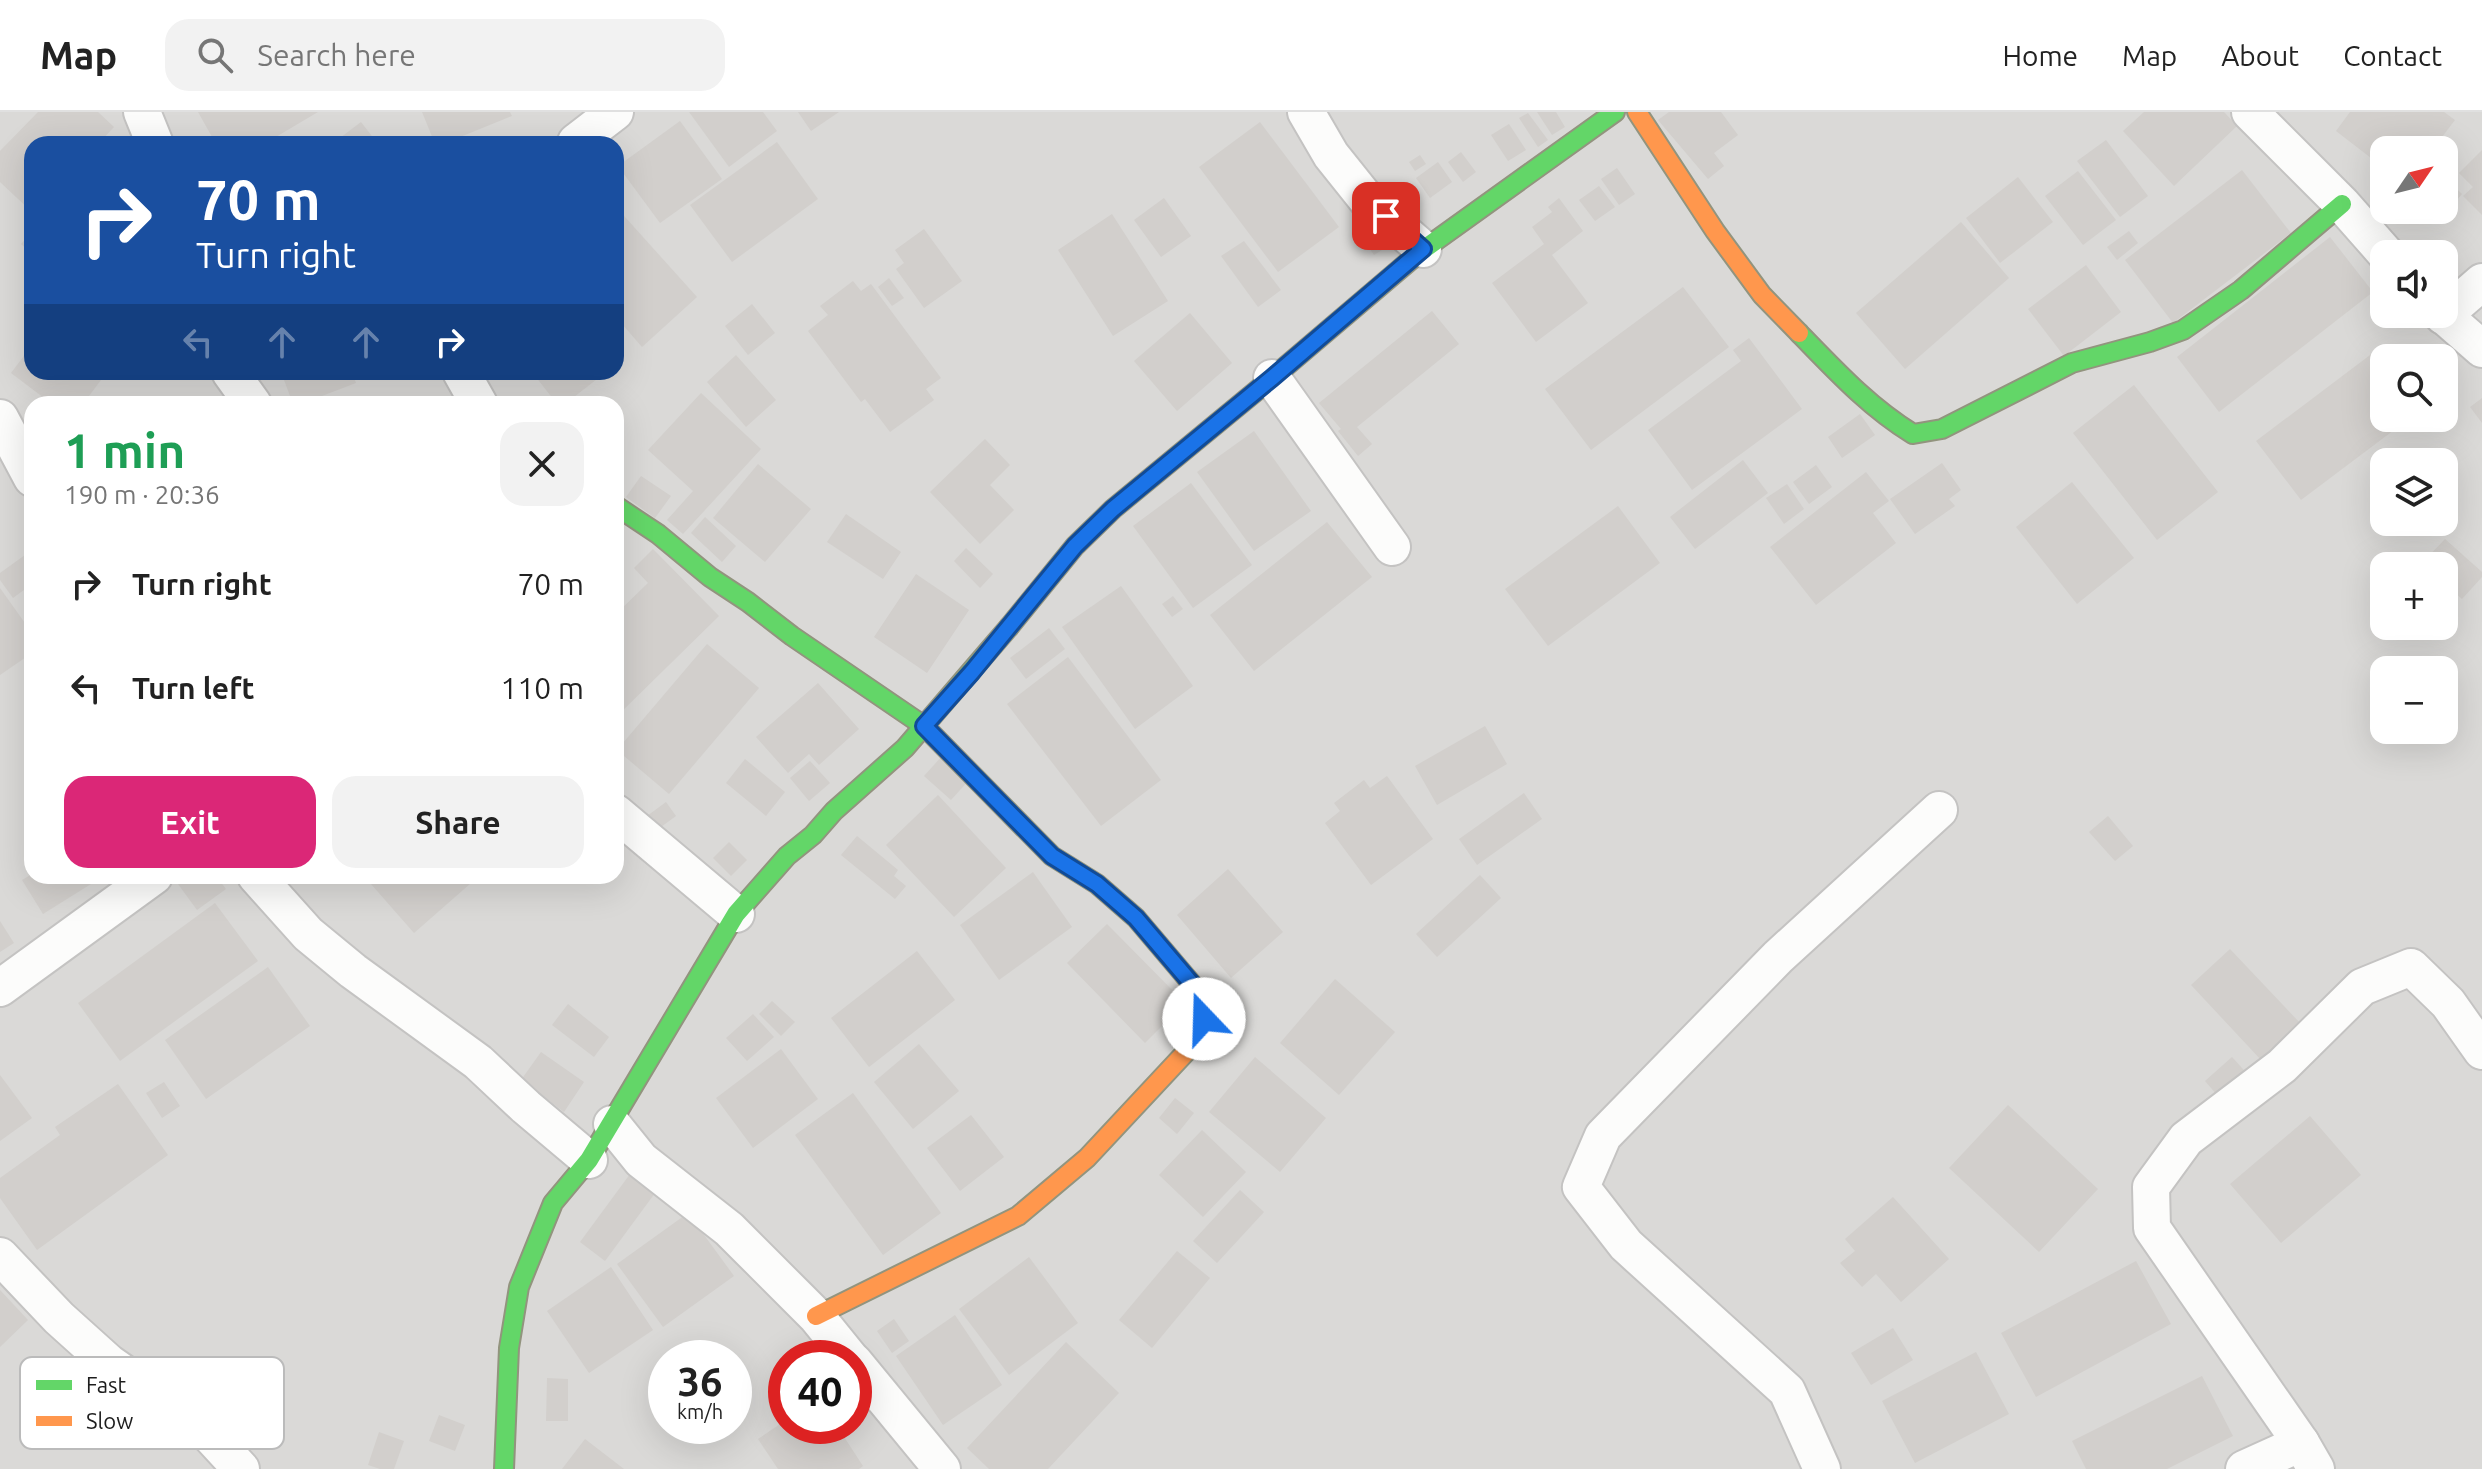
<!DOCTYPE html>
<html lang="en">
<head>
<meta charset="utf-8">
<style>
	:root { --surface:#fff; --page:#f2f2f2; --text:#222; --muted:#767676; --line:#e0e0e0; --accent:#db2777 }
	body { margin:0; font-family:Ubuntu,sans-serif; background:var(--page); color:var(--text); height:100vh; display:flex; flex-direction:column; font-size:30px; white-space:nowrap }
	* { box-sizing:border-box; margin:0 }
	p { font-size:26px; color:var(--muted) }
	.icon { flex:none; width:44px; height:44px; fill:none; stroke:currentColor; stroke-width:2; stroke-linecap:round; stroke-linejoin:round }
	.map { position:relative; flex:1; overflow:hidden }
	.drawer { position:absolute; left:24px; top:284px; width:600px; height:488px; display:flex; flex-direction:column; background:var(--surface); border-radius:24px; box-shadow:0 8px 32px #0002 }
	.drawer>* { flex:none }
	.banner { position:absolute; left:24px; top:24px; width:600px; height:244px; border-radius:24px; box-shadow:0 8px 32px #0002; background:#1a4fa0; color:#fff; overflow:hidden }
	.needle { width:52px; rotate:55deg }
	.fabs { position:absolute; left:2370px; top:24px; display:grid; gap:16px }
	.fabs a { display:grid; place-items:center; width:88px; height:88px; border-radius:16px; background:var(--surface); box-shadow:0 8px 32px #0002; font-size:40px }
	.speed { position:absolute; left:648px; top:1228px; display:flex; gap:16px; font-size:40px; font-weight:700; text-align:center }
	.speed>* { display:grid; place-content:center; width:104px; height:104px; border-radius:50%; background:var(--surface); box-shadow:0 8px 32px #0002; line-height:1 }
	.speed small { font-size:20px; font-weight:400 }
	.speed .limit { border:12px solid #d22; background:#fff; color:#111 }
	.pin { position:absolute; display:grid; place-items:center; width:68px; height:68px; color:#fff; margin:-34px; border-radius:16px; box-shadow:0 4px 12px #0006 }
	.me { position:absolute; width:88px; margin:-44px; rotate:339deg; stroke-linejoin:round; filter:drop-shadow(0 0 6px #0008) }
	.turn { display:flex; align-items:center; gap:28px; height:168px; padding:0 40px; font-size:36px }
	.turn .icon { width:104px; height:104px; stroke-width:2.5 }
	.turn b { display:block; font-size:56px; line-height:68px }
	.lanes { display:flex; align-items:center; height:76px; padding:0 40px; background:#0003; justify-content:center; gap:40px; direction:ltr }
	.lanes .off { opacity:.35 }
	.round { display:grid; place-items:center; flex:none; width:84px; height:84px; border-radius:24px; background:var(--page) }
	.head { display:flex; align-items:center; justify-content:space-between; height:136px; padding:0 40px }
	h1 { font-size:48px; font-weight:700; line-height:60px; color:#1e9e55 }
	.cta { display:flex; gap:16px; margin-top:auto; padding:16px 40px }
	.cta a { flex:1; height:92px; border-radius:24px; background:var(--accent); color:#fff; font-size:32px; font-weight:700; line-height:92px; text-align:center }
	.cta a+a { background:var(--page); color:var(--text) }
	ul { padding:0; list-style:none }
	li { display:flex; align-items:center; gap:24px; height:104px; padding:0 40px }
	li div { flex:1 }
	li b { display:block; font-size:30px }
	li em { font-style:normal }
	header { display:flex; align-items:center; gap:48px; box-sizing:border-box; height:112px; padding:0 40px; background:var(--surface); border-bottom:2px solid var(--line) }
	header strong { font-size:38px }
	nav { display:flex; gap:44px; margin-inline-start:auto; font-size:28px }
	.search { width:560px; height:72px; background:var(--page); display:flex; align-items:center; gap:20px; box-sizing:border-box; padding:0 28px; border-radius:24px; color:var(--muted); font-size:30px }
	.map>svg:first-child { display:block }
</style>
</head>
<body>
<header>
<strong>Map</strong>
<div class="search"><svg class="icon" aria-label="search" viewBox="0 0 24 24"><circle cx="10" cy="10" r="6"/><path d="M15 15l6 6"/></svg>Search here</div>
<nav><a>Home</a><a>Map</a><a>About</a><a>Contact</a></nav>
</header>
<div class="map">
<svg width="2482" height="1357" viewBox="0 0 2482 1357">
	<rect width="100%" height="100%" fill="#ebe9e6"/>
	<path fill="#dad9d7" fill-rule="evenodd" d="M0 0H2482V1357H0ZM32 32H616V260H32ZM2384 38H2444V98H2384ZM2384 142H2444V202H2384ZM2384 246H2444V306H2384ZM32 292H616V764H32ZM2384 350H2444V410H2384ZM2384 454H2444V514H2384ZM2384 558H2444V618H2384ZM666 1246H734V1314H666ZM786 1246H854V1314H786Z"/>
	<g fill="#d2cfcc">
		<path d="M38 0H98L114 15 98 32H32V100L0 70V39Z"/>
		<path d="M198 0H318L264 32H216Z"/>
		<path d="M422 0H510L512 4 443 32H435Z"/>
		<path d="M689 0H763L777 19 729 55Z"/>
		<path d="M798 0H839L811 19Z"/>
		<path d="M1537 0H1556L1565 15 1552 23Z"/>
		<path d="M1669 0H1721L1738 23 1714 41 1724 54 1708 67 1658 8Z"/>
		<path d="M2144 0H2224L2237 14 2174 74 2123 19Z"/>
		<path d="M2350 0H2444L2455 8 2432 38H2384V56L2336 19Z"/>
		<path d="M1528 1 1548 28 1538 35 1519 6Z"/>
		<path d="M680 9 722 67 660 111 618 54Z"/>
		<path d="M361 10 378 32H332Z"/>
		<path d="M1260 10 1339 115 1278 160 1199 55Z"/>
		<path d="M1509 12 1526 38 1508 49 1491 23Z"/>
		<path d="M2106 28 2148 84 2120 105 2077 49Z"/>
		<path d="M777 30 818 87 732 150 690 93Z"/>
		<path d="M2482 38V103L2463 84 2473 75 2459 61Z"/>
		<path d="M1461 40 1476 60 1463 70 1448 50Z"/>
		<path d="M1420 43 1426 52 1415 59 1409 50Z"/>
		<path d="M1438 50 1452 70 1430 86 1416 66Z"/>
		<path d="M1617 56 1635 82 1619 93 1601 67Z"/>
		<path d="M2242 58 2291 121 2173 211 2125 148Z"/>
		<path d="M2078 59 2116 108 2083 133 2045 84Z"/>
		<path d="M2018 65 2053 110 2000 151 1966 106Z"/>
		<path d="M2446 67 2462 82 2436 112 2420 98H2444V70Z"/>
		<path d="M1599 74 1615 95 1595 109 1579 88Z"/>
		<path d="M1164 86 1191 124 1161 145 1134 108Z"/>
		<path d="M1559 86 1583 119 1552 143 1588 191 1536 230 1492 171 1544 132 1532 115 1552 100 1548 95Z"/>
		<path d="M616 95 697 185 642 235 616 205Z"/>
		<path d="M1375 99 1395 130 1374 143 1353 113Z"/>
		<path d="M1112 102 1168 189 1113 224 1058 138Z"/>
		<path d="M1961 110 2009 166 1905 257 1856 201Z"/>
		<path d="M924 117 962 169 924 196 896 157 904 151 895 138Z"/>
		<path d="M2129 119 2138 131 2117 148 2107 135Z"/>
		<path d="M32 120V142L21 132Z"/>
		<path d="M2330 125 2373 180 2219 300 2177 245Z"/>
		<path d="M1244 129 1281 178 1258 195 1221 144Z"/>
		<path d="M2086 153 2121 200 2064 244 2028 197Z"/>
		<path d="M889 166 904 186 892 194 878 175Z"/>
		<path d="M853 169 861 179 871 172 941 266 926 277 934 288 890 320 865 287 861 290 808 219 828 203 820 194Z"/>
		<path d="M1683 175 1729 235 1591 338 1545 277Z"/>
		<path d="M752 192 775 221 748 243 725 214Z"/>
		<path d="M1432 199 1459 232 1357 315 1372 332 1358 344 1338 319 1341 317 1319 291Z"/>
		<path d="M1190 201 1232 251 1177 299 1134 249Z"/>
		<path d="M1749 226 1802 297 1692 378 1648 318 1741 249 1733 238Z"/>
		<path d="M32 233V260H107L83 292H52L11 261Z"/>
		<path d="M2382 234 2391 246H2384V306H2410L2301 388 2256 329Z"/>
		<path d="M736 243 776 288 746 315 707 270Z"/>
		<path d="M281 260H352L356 271 301 292H293Z"/>
		<path d="M532 260H606L565 292H557Z"/>
		<path d="M2134 273 2218 380 2157 428 2073 321Z"/>
		<path d="M701 281 761 337 683 422 667 408 693 379 648 338Z"/>
		<path d="M2482 286V311L2470 295Z"/>
		<path d="M1860 302 1875 323 1842 346 1828 325Z"/>
		<path d="M1254 319 1311 399 1254 439 1197 360Z"/>
		<path d="M985 327 1010 353 990 373 1014 398 980 432 930 380Z"/>
		<path d="M1743 348 1768 381 1695 437 1670 405Z"/>
		<path d="M1942 351 1961 378 1949 387 1955 394 1915 422 1890 387Z"/>
		<path d="M758 352 811 397 765 450 713 406Z"/>
		<path d="M1816 353 1832 375 1809 392 1793 370Z"/>
		<path d="M1866 360 1889 389 1873 401 1896 431 1816 493 1770 435Z"/>
		<path d="M641 364 671 384 655 406 626 385Z"/>
		<path d="M2072 370 2134 446 2077 492 2016 415Z"/>
		<path d="M1191 371 1252 453 1193 496 1133 414Z"/>
		<path d="M1787 372 1804 397 1784 412 1766 386Z"/>
		<path d="M1618 394 1660 451 1548 534 1505 477Z"/>
		<path d="M846 402 901 440 883 467 827 430Z"/>
		<path d="M705 405 736 434 722 450 691 421Z"/>
		<path d="M1327 410 1372 465 1254 559 1210 503Z"/>
		<path d="M2445 427 2482 460V465L2462 487 2444 471V454H2426L2422 451Z"/>
		<path d="M966 436 993 462 980 476 954 449Z"/>
		<path d="M653 437 719 504 616 605V502L648 471 634 456Z"/>
		<path d="M25 443 32 452V472L13 486 0 468V461Z"/>
		<path d="M916 462 969 498 927 561 874 525Z"/>
		<path d="M1121 474 1193 574 1135 617 1062 515Z"/>
		<path d="M0 476 32 521V541L0 563Z"/>
		<path d="M1173 484 1183 497 1172 505 1162 492Z"/>
		<path d="M1049 516 1065 537 1026 567 1010 546Z"/>
		<path d="M707 532 759 576 669 682 617 638Z"/>
		<path d="M1068 545 1161 668 1101 714 1007 592Z"/>
		<path d="M818 571 859 617 819 653 809 642 788 661 756 625Z"/>
		<path d="M1485 614 1507 652 1437 693 1415 654Z"/>
		<path d="M943 643 970 667 951 688 924 664Z"/>
		<path d="M745 647 785 680 766 704 726 671Z"/>
		<path d="M810 649 830 671 809 689 790 666Z"/>
		<path d="M1387 664 1433 727 1371 773 1325 711 1340 699 1334 691 1364 668 1370 676Z"/>
		<path d="M1524 681 1542 707 1477 753 1459 727Z"/>
		<path d="M938 683 1006 756 954 805 886 733Z"/>
		<path d="M666 690 676 704 654 720 643 707Z"/>
		<path d="M2108 704 2133 734 2115 749 2089 720Z"/>
		<path d="M857 724 898 758 894 764 906 774 895 787 841 743Z"/>
		<path d="M729 730 747 748 731 764 713 746Z"/>
		<path d="M1228 757 1283 820 1231 866 1177 803Z"/>
		<path d="M1033 760 1072 815 999 868 960 813Z"/>
		<path d="M32 762V764H97L99 767 43 802 22 768Z"/>
		<path d="M1480 763 1501 786 1437 845 1416 822Z"/>
		<path d="M189 764H216L226 777 197 798 178 772Z"/>
		<path d="M364 764H479L414 821Z"/>
		<path d="M215 791 258 849 120 949 78 891Z"/>
		<path d="M0 809 14 831 0 840Z"/>
		<path d="M1107 812 1185 891 1145 931 1067 851Z"/>
		<path d="M2230 837 2301 912 2262 949 2191 873Z"/>
		<path d="M917 839 955 888 869 955 831 906Z"/>
		<path d="M268 855 310 914 206 987 165 928Z"/>
		<path d="M1335 867 1395 920 1339 983 1280 931Z"/>
		<path d="M772 889 795 910 781 924 759 902Z"/>
		<path d="M568 892 609 925 594 945 552 913Z"/>
		<path d="M753 902 774 925 747 949 726 926Z"/>
		<path d="M919 932 959 979 913 1017 874 970Z"/>
		<path d="M781 937 818 987 753 1036 716 986Z"/>
		<path d="M541 940 584 970 564 1000 542 983 537 989 516 975Z"/>
		<path d="M1255 945 1326 1006 1280 1060 1209 1000Z"/>
		<path d="M2232 945 2252 967 2224 991 2205 969Z"/>
		<path d="M0 963 32 1006 0 1029Z"/>
		<path d="M164 970 180 994 162 1006 146 981Z"/>
		<path d="M118 972 168 1043 37 1138 0 1086V1066L60 1023 55 1015Z"/>
		<path d="M853 981 941 1101 883 1143 795 1023Z"/>
		<path d="M1175 986 1194 1001 1177 1022 1159 1006Z"/>
		<path d="M2008 993 2098 1077 2039 1140 1949 1056Z"/>
		<path d="M971 1003 1004 1045 960 1079 927 1036Z"/>
		<path d="M2310 1004 2361 1063 2281 1131 2230 1072Z"/>
		<path d="M1202 1018 1246 1060 1203 1105 1159 1063Z"/>
		<path d="M633 1058 658 1077 605 1149 580 1130Z"/>
		<path d="M1240 1078 1264 1100 1217 1151 1193 1129Z"/>
		<path d="M1893 1085 1949 1147 1901 1190 1876 1162 1862 1175 1840 1151 1855 1139 1845 1127Z"/>
		<path d="M688 1101 734 1164 663 1215 617 1152Z"/>
		<path d="M1177 1139 1210 1166 1152 1236 1119 1208Z"/>
		<path d="M1029 1145 1078 1211 1009 1263 959 1197Z"/>
		<path d="M2136 1149 2171 1212 2036 1285 2001 1221Z"/>
		<path d="M611 1155 653 1218 589 1261 547 1199Z"/>
		<path d="M0 1178 28 1208 0 1235Z"/>
		<path d="M955 1203 1002 1273 943 1313 896 1244Z"/>
		<path d="M894 1207 909 1229 892 1241 877 1219Z"/>
		<path d="M1893 1216 1913 1248 1871 1273 1851 1241Z"/>
		<path d="M1066 1230 1119 1281 1048 1357H989L967 1336Z"/>
		<path d="M1976 1240 2009 1302 1915 1351 1882 1289Z"/>
		<path d="M2202 1264 2233 1324 2167 1357H2086L2072 1329Z"/>
		<path d="M547 1266 568 1267V1309H546Z"/>
		<path d="M439 1303 465 1313 455 1339 429 1329Z"/>
		<path d="M786 1308V1314H837L863 1354 859 1357H778L758 1327Z"/>
		<path d="M379 1320 404 1329 394 1357H380L368 1353Z"/>
		<path d="M585 1327 624 1357H562Z"/>
	</g>
	<g fill="none" stroke-linecap="round" stroke-linejoin="round">
		<defs>
			<g id="street">
				<path d="M142 0 155 32"/>
				<path d="M1306 0 1331 43 1367 88 1423 137"/>
				<path d="M2250 0 2342 92 2386 142"/>
				<path d="M576 30 615 0"/>
				<path d="M2442 202 2482 237"/>
				<path d="M2443 204 2482 170"/>
				<path d="M230 260 253 292"/>
				<path d="M461 260 479 292"/>
				<path d="M1272 266 1392 435"/>
				<path d="M0 306 32 366"/>
				<path d="M616 701 736 802"/>
				<path d="M256 764 308 822 353 859 478 950 526 995 589 1048"/>
				<path d="M0 876 154 764"/>
				<path d="M612 1012 641 1048 729 1117 816 1204 850 1246"/>
				<path d="M0 1144 59 1206 109 1251 206 1319 241 1357"/>
				<path d="M854 1250 942 1357"/>
				<path d="M2301 1331 2152 1116 2151 1075 2186 1027 2282 954 2362 875 2411 855 2448 891 2482 939"/>
				<path d="M1822 1357 1787 1279 1626 1133 1581 1075 1603 1024 1778 845 1939 698"/>
				<path d="M2244 1357 2301 1331 2316 1357"/>
			</g>
			<g id="fast">
				<path d="M1420 140 1615 0"/>
				<path d="M1799 221C1835 258 1869 295 1913 322L1942 317 2072 251 2150 230 2183 218 2241 178 2342 92"/>
				<path d="M616 394 658 422 710 465 748 490 792 524 924 614 1052 744 1097 772 1136 806 1203 885 1204 900"/>
				<path d="M504 1357 509 1236 519 1175 553 1091 589 1048 736 802 787 744 813 723 834 699 905 636 1009 515"/>
			</g>
			<g id="slow">
				<path d="M1637 0 1715 119 1762 183 1799 221"/>
				<path d="M1009 515 1075 434 1113 397 1272 266 1420 140"/>
				<path d="M816 1204 1018 1104 1087 1046 1186 940 1204 907V900"/>
			</g>
		</defs>
		<use href="#street" stroke="#c4c3c2" stroke-width="40"/>
		<use href="#fast" stroke="#92947e" stroke-width="22"/>
		<use href="#slow" stroke="#92947e" stroke-width="22"/>
		<use href="#street" stroke="#fcfcfb" stroke-width="36"/>
		<use href="#fast" stroke="#63d668" stroke-width="18"/>
		<use href="#slow" stroke="#ff974d" stroke-width="18"/>
	</g>
	<g fill="none" stroke-linecap="round" stroke-linejoin="round">
		<defs>
			<path id="route" d="M1204 907 1203 885 1136 806 1097 772 1052 744 924 614 972 560 1075 434 1113 397 1272 266 1423 137 1386 104"/>
		</defs>
		<use href="#route" stroke="#114b97" stroke-width="20"/>
		<use href="#route" stroke="#1a73e8" stroke-width="14"/>
	</g>
	<rect x="20" y="1245" width="264" height="92" rx="12" fill="#fff" stroke="#bbb" stroke-width="2"/>
	<rect x="36" y="1268" width="36" height="10" fill="#63d668"/>
	<rect x="36" y="1304" width="36" height="10" fill="#ff974d"/>
	<g font-size="22" fill="#1d1d1d">
		<text x="86" y="1281">Fast</text>
		<text x="86" y="1317">Slow</text>
	</g>
</svg>
<div class="fabs">
<a><svg class="needle" viewBox="-14 -14 28 28"><path d="M0-13l5 13h-10z" fill="#e53935"/><path d="M0 13l5-13h-10z" fill="#767676"/></svg></a>
<a><svg class="icon" aria-label="sound" viewBox="0 0 24 24"><path d="M4 9h4l5-4v14l-5-4H4zM17 9q2 3 0 6"/></svg></a>
<a><svg class="icon" aria-label="search" viewBox="0 0 24 24"><circle cx="10" cy="10" r="6"/><path d="M15 15l6 6"/></svg></a>
<a><svg class="icon" aria-label="layers" viewBox="0 0 24 24"><path d="M12 4l9 5-9 5-9-5zM3 14l9 5 9-5"/></svg></a>
<a>+</a>
<a>−</a>
</div>
<div class="speed"><div>36<small>km/h</small></div><div class="limit">40</div></div>
<div class="pin" style="left:1386px;top:104px;background:#d93025"><svg class="icon" aria-label="arrive" viewBox="0 0 24 24"><path d="M6 21V4h12l-3 4 3 4H6"/></svg></div>
<svg class="me" style="left:1204px;top:907px" viewBox="-20 -20 40 40"><circle r="19" fill="#fff"/><path d="M0-13L10 11 0 6-10 11z" fill="#1a73e8"/></svg>
<div class="banner">
<div class="turn"><svg class="icon" aria-label="right" viewBox="0 0 24 24"><path d="M7 20v-9h11M14 6l5 5-5 5"/></svg><div><b>70 m</b>Turn right</div></div>
<div class="lanes"><svg class="icon off" aria-label="left" viewBox="0 0 24 24"><path d="M17 20v-9H6M10 6l-5 5 5 5"/></svg><svg class="icon off" aria-label="ahead" viewBox="0 0 24 24"><path d="M12 20V5M6 11l6-6 6 6"/></svg><svg class="icon off" aria-label="ahead" viewBox="0 0 24 24"><path d="M12 20V5M6 11l6-6 6 6"/></svg><svg class="icon" aria-label="right" viewBox="0 0 24 24"><path d="M7 20v-9h11M14 6l5 5-5 5"/></svg></div>
</div>
<section class="drawer">
<div class="head"><div><h1>1 min</h1><p>190 m · 20:36</p></div><a class="round"><svg class="icon" aria-label="close" viewBox="0 0 24 24"><path d="M6 6l12 12M18 6L6 18"/></svg></a></div>
<ul>
<li><svg class="icon" aria-label="right" viewBox="0 0 24 24"><path d="M7 20v-9h11M14 6l5 5-5 5"/></svg><div><b>Turn right</b></div><em>70 m</em></li>
<li><svg class="icon" aria-label="left" viewBox="0 0 24 24"><path d="M17 20v-9H6M10 6l-5 5 5 5"/></svg><div><b>Turn left</b></div><em>110 m</em></li>
</ul>
<div class="cta"><a>Exit</a><a>Share</a></div>
</section>
</div>
</body>
</html>
